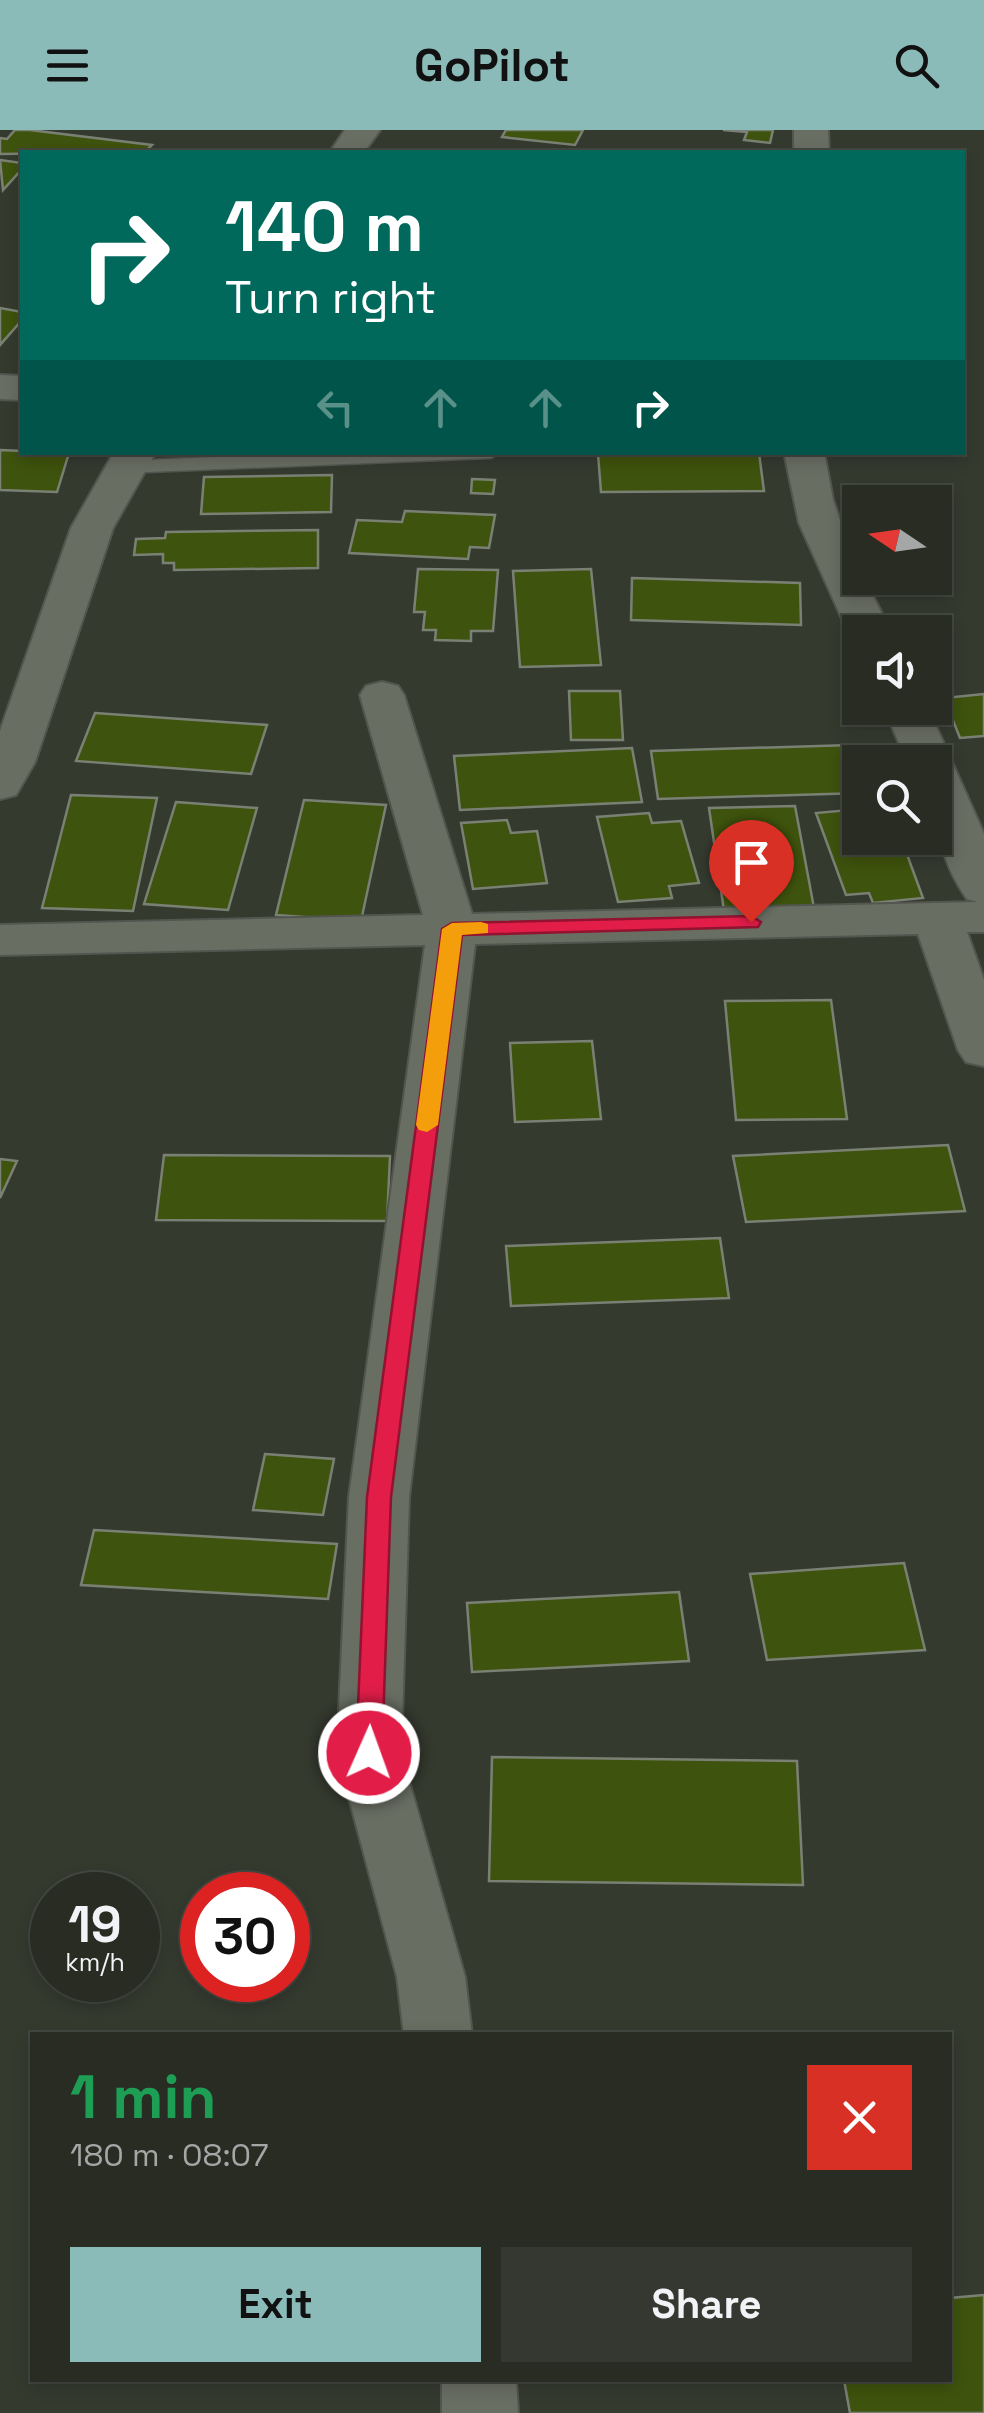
<!DOCTYPE html>
<html lang="en">
<head>
<meta charset="utf-8">
<style>
	:root { --surface:#282c23; --page:#343830; --text:#f1f3f6; --muted:#a5a7a6; --line:#444841; --accent:#8bbbb9 }
	body { margin:0; font-family:"Space Grotesk",sans-serif; background:var(--page); color:var(--text); height:100vh; display:flex; flex-direction:column; font-size:38px; white-space:nowrap }
	* { box-sizing:border-box; margin:0 }
	p { font-size:32px; color:var(--muted) }
	.icon { flex:none; width:55px; height:55px; fill:none; stroke:currentColor; stroke-width:2; stroke-linecap:round; stroke-linejoin:round }
	.map { position:relative; flex:1; overflow:hidden }
	.sheet { position:absolute; left:30px; top:1902px; width:922px; height:350px; display:flex; flex-direction:column; background:var(--surface); border-radius:0px; box-shadow:0 5px 15px #0003,0 0 0 2px var(--line) }
	.sheet>* { flex:none }
	.banner { position:absolute; left:20px; top:20px; width:945px; height:305px; border-radius:0px; box-shadow:0 5px 15px #0003,0 0 0 2px var(--line); background:#00695c; color:#fff; overflow:hidden }
	.needle { width:65px; rotate:283deg }
	.tools { position:absolute; left:842px; top:355px; display:grid; gap:20px }
	.tools a { display:grid; place-items:center; width:110px; height:110px; border-radius:0px; background:var(--surface); box-shadow:0 5px 15px #0003,0 0 0 2px var(--line); font-size:50px }
	.speed { position:absolute; left:30px; top:1742px; display:flex; gap:20px; font-size:50px; font-weight:700; text-align:center }
	.speed>* { display:grid; place-content:center; width:130px; height:130px; border-radius:50%; background:var(--surface); box-shadow:0 5px 15px #0003,0 0 0 2px var(--line); line-height:1 }
	.speed small { font-size:25px; font-weight:400 }
	.speed .limit { border:15px solid #d22; background:#fff; color:#111 }
	.pin { position:absolute; display:grid; place-items:center; width:85px; height:85px; color:#fff; margin:-102px -42px; border-radius:50% 50% 50% 0; rotate:-45deg; box-shadow:0 0 10px #0007 }
	.pin .icon { rotate:45deg }
	.me { position:absolute; width:110px; margin:-55px; rotate:2deg; stroke-linejoin:round; filter:drop-shadow(0 0 8px #0008) }
	.turn { display:flex; align-items:center; gap:35px; height:210px; padding:0 40px; font-size:45px }
	.turn .icon { width:130px; height:130px; stroke-width:2.5 }
	.turn b { display:block; font-size:70px; line-height:85px }
	.lanes { display:flex; align-items:center; height:95px; padding:0 40px; background:#0003; justify-content:center; gap:50px; direction:ltr }
	.lanes .off { opacity:.35 }
	.round { display:grid; place-items:center; flex:none; width:105px; height:105px; border-radius:0px; background:var(--page) }
	.head { display:flex; align-items:center; justify-content:space-between; height:170px; padding:0 40px }
	h1 { font-size:60px; font-weight:600; line-height:75px; color:#1e9e55 }
	.primary-button { display:flex; gap:20px; margin-top:auto; padding:20px 40px }
	.primary-button a { flex:1; height:115px; border-radius:0px; background:var(--accent); color:#111; font-size:40px; font-weight:600; line-height:115px; text-align:center }
	.primary-button a+a { background:var(--page); color:var(--text) }
	header { display:flex; justify-content:space-between; align-items:center; height:130px; padding:0 40px; background:var(--accent); color:#111; font-size:45px; font-weight:600 }
	.map>svg:first-child { display:block }
</style>
</head>
<body>
<header><svg class="icon" aria-label="menu" viewBox="0 0 24 24"><path d="M4 6h16M4 12h16M4 18h16"/></svg>GoPilot<svg class="icon" aria-label="search" viewBox="0 0 24 24"><circle cx="10" cy="10" r="6"/><path d="M15 15l6 6"/></svg></header>
<div class="map">
<svg width="984" height="2283" viewBox="0 0 984 2283">
	<rect width="100%" height="100%" fill="#353a2f"/>
	<g fill="#3e530d" stroke="#7b8074" stroke-width="2.5">
		<path d="M15 0H30L152 15 145 22 0 24V8L7 9Z"/>
		<path d="M506 0H583L575 15 502 7Z"/>
		<path d="M723 0H773L770 13 744 10 747 2Z"/>
		<path d="M0 30 22 33V39L3 60Z"/>
		<path d="M0 178 22 182V190L0 215Z"/>
		<path d="M0 320 69 323 57 362 0 360Z"/>
		<path d="M759 323 764 361 601 362 598 324Z"/>
		<path d="M332 345 331 382 201 384 204 347Z"/>
		<path d="M472 349 495 350 493 364 471 363Z"/>
		<path d="M405 381 495 385 489 418 470 417 468 429 349 423 357 390 402 392Z"/>
		<path d="M318 400V438L174 440V433H163V424L134 425 136 409 165 408 166 402Z"/>
		<path d="M418 439 498 440 493 501H471V511L435 510 436 500H423L425 482H414Z"/>
		<path d="M591 439 601 535 520 537 513 441Z"/>
		<path d="M632 448 800 453 801 495 631 490Z"/>
		<path d="M569 561H620L623 610H571Z"/>
		<path d="M984 564V606L960 608 944 568Z"/>
		<path d="M95 583 267 595 251 644 76 631Z"/>
		<path d="M851 615 860 663 658 669 651 621Z"/>
		<path d="M632 618 642 672 460 680 454 626Z"/>
		<path d="M71 665 157 668 133 781 42 778Z"/>
		<path d="M304 670 386 675 361 791 276 785Z"/>
		<path d="M176 672 257 678 228 780 144 774Z"/>
		<path d="M795 676 814 778 724 781 709 678Z"/>
		<path d="M860 679V708H901L923 768 873 773 869 763 846 765 816 683Z"/>
		<path d="M649 683 652 693 681 691 699 753 669 756 672 768 618 772 597 687Z"/>
		<path d="M507 690 511 703 537 701 547 753 473 759 461 693Z"/>
		<path d="M831 870 847 989 736 990 725 871Z"/>
		<path d="M592 911 601 989 515 992 510 913Z"/>
		<path d="M948 1015 965 1081 746 1092 733 1026Z"/>
		<path d="M164 1025 390 1026 387 1091 156 1090Z"/>
		<path d="M0 1029 17 1031 0 1068Z"/>
		<path d="M720 1108 729 1168 511 1176 506 1116Z"/>
		<path d="M265 1324 334 1329 323 1385 253 1380Z"/>
		<path d="M94 1400 337 1414 328 1469 81 1455Z"/>
		<path d="M904 1433 925 1520 767 1530 750 1444Z"/>
		<path d="M679 1462 689 1531 472 1542 467 1473Z"/>
		<path d="M492 1627 797 1631 803 1755 489 1751Z"/>
		<path d="M984 2165V2283H850L844 2250H950V2168Z"/>
	</g>
	<g fill="none" stroke-linecap="round" stroke-linejoin="round">
		<defs>
			<path id="lane" d="M330 322H501L491 328 124 343 114 337 124 331Z"/>
			<g id="street">
				<path d="M345 0H380L364 22H330Z"/>
				<path d="M794 0H828L829 22H794Z"/>
				<path d="M0 245 22 246V270L0 269Z"/>
				<path d="M114 322H156L113 398 35 632 16 665 0 669V601L71 398Z"/>
				<path d="M784 322H824L833 370 860 448H864L891 502H860V513L848 502 799 393Z"/>
				<path d="M382 552 398 556 404 565 472 784 978 772 967 769C935 723 935 686 935 632H907L884 578H928L984 704V802H967L984 850V936L966 932 958 920 918 804 475 814 409 1367 401 1623 465 1847 472 1905H404L397 1847 337 1623 349 1367 425 815 0 825V795L423 785 360 565 366 556Z"/>
				<path d="M442 2250H516L518 2283H442Z"/>
			</g>
		</defs>
		<use href="#lane" stroke="#53564e" stroke-width="3"/>
		<use href="#street" stroke="#53564e" stroke-width="4"/>
		<use href="#lane" fill="#696e63" fill-rule="evenodd"/>
		<use href="#street" fill="#696e63" fill-rule="evenodd"/>
	</g>
	<path fill="#e11d48" stroke="#92132f" stroke-width="2.5" d="M751 786 761 792 758 797 462 805 391 1367 382 1623 379 1630 369 1634 360 1630 356 1623 367 1367 442 799 452 793Z"/>
	<path fill="#f59e0b" d="M481 792 488 794V803L462 805 438 995 427 1002 419 1000 416 995 442 799 452 793Z"/>
</svg>
<div class="tools">
<a><svg class="needle" viewBox="-14 -14 28 28"><path d="M0-13l5 13h-10z" fill="#e53935"/><path d="M0 13l5-13h-10z" fill="#a5a7a6"/></svg></a>
<a><svg class="icon" aria-label="sound" viewBox="0 0 24 24"><path d="M4 9h4l5-4v14l-5-4H4zM17 9q2 3 0 6"/></svg></a>
<a><svg class="icon" aria-label="search" viewBox="0 0 24 24"><circle cx="10" cy="10" r="6"/><path d="M15 15l6 6"/></svg></a>
</div>
<div class="speed"><div>19<small>km/h</small></div><div class="limit">30</div></div>
<div class="pin" style="left:751px;top:792px;background:#d93025"><svg class="icon" aria-label="arrive" viewBox="0 0 24 24"><path d="M6 21V4h12l-3 4 3 4H6"/></svg></div>
<svg class="me" style="left:369px;top:1623px" viewBox="-20 -20 40 40"><circle r="17" fill="#e11d48" stroke="#fff" stroke-width="3"/><path d="M0-11L8 9 0 5-8 9z" fill="#fff"/></svg>
<div class="banner">
<div class="turn"><svg class="icon" aria-label="right" viewBox="0 0 24 24"><path d="M7 20v-9h11M14 6l5 5-5 5"/></svg><div><b>140 m</b>Turn right</div></div>
<div class="lanes"><svg class="icon off" aria-label="left" viewBox="0 0 24 24"><path d="M17 20v-9H6M10 6l-5 5 5 5"/></svg><svg class="icon off" aria-label="ahead" viewBox="0 0 24 24"><path d="M12 20V5M6 11l6-6 6 6"/></svg><svg class="icon off" aria-label="ahead" viewBox="0 0 24 24"><path d="M12 20V5M6 11l6-6 6 6"/></svg><svg class="icon" aria-label="right" viewBox="0 0 24 24"><path d="M7 20v-9h11M14 6l5 5-5 5"/></svg></div>
</div>
<section class="sheet">
<div class="head"><div><h1>1 min</h1><p>180 m · 08:07</p></div><a class="round" style="background:#d93025;color:#fff"><svg class="icon" aria-label="close" viewBox="0 0 24 24"><path d="M6 6l12 12M18 6L6 18"/></svg></a></div>
<div class="primary-button"><a>Exit</a><a>Share</a></div>
</section>
</div>
</body>
</html>
